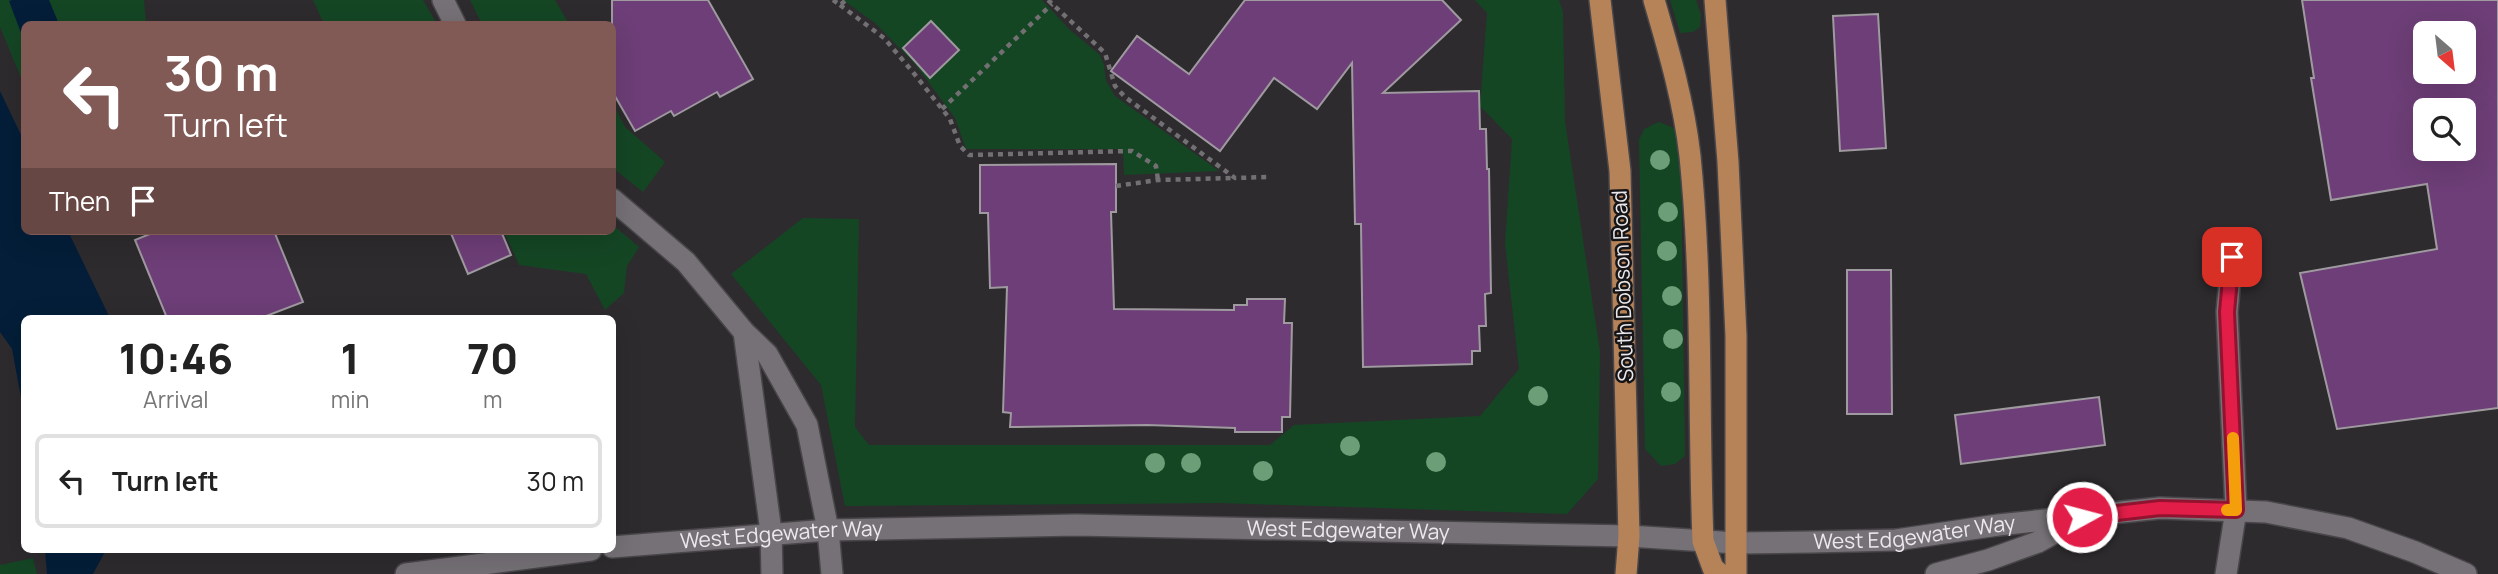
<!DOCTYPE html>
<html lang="en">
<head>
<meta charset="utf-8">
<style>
	:root { --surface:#fff; --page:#f6f6f6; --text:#222; --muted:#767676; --line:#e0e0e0 }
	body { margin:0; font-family:Manrope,sans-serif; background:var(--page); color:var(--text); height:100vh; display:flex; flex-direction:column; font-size:26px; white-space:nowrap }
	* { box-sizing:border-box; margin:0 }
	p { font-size:23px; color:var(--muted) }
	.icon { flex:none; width:38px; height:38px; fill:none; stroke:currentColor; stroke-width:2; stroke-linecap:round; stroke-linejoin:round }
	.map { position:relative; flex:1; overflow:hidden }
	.details { position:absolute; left:21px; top:315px; width:595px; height:238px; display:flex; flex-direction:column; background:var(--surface); border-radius:10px; box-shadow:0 7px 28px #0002 }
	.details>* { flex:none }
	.hud { position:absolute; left:21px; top:21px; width:595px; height:214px; border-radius:10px; box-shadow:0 7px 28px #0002; background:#815955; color:#fff; overflow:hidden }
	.needle { width:46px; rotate:152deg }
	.tools { position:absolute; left:2413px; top:21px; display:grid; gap:14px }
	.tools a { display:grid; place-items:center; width:63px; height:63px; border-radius:10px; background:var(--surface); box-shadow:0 7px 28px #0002; font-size:35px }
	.pin { position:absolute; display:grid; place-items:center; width:60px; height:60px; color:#fff; margin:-30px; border-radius:14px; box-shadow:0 4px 10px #0006 }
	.me { position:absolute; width:77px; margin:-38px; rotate:83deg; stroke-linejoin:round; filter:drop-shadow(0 0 5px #0008) }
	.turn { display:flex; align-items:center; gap:24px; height:147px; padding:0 28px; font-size:32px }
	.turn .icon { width:91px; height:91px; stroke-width:2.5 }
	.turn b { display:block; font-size:49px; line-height:60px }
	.then { display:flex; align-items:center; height:66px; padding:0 28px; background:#0003; gap:14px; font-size:26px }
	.eta { display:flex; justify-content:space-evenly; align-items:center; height:119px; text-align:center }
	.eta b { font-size:42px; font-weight:800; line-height:49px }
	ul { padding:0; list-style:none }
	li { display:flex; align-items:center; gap:21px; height:94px; margin:0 14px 10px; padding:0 14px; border:4px solid var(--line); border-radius:10px }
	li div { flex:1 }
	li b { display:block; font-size:26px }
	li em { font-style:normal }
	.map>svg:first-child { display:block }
</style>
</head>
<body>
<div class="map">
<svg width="2498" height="574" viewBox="0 0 2498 574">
	<rect width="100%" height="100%" fill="#2e2b2f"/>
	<g fill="#144624">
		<path d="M0 0H144L146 24H24V85L0 27Z"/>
		<path d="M313 0H423L437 24H324Z"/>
		<path d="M470 0H555L569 24H482Z"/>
		<path d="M843 0H1042L1070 30 1100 55 1104 65 1106 81 1115 96 1219 171 1124 175 1123 149H966L955 118 915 64 875 23Z"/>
		<path d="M1475 0H1559L1563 12 1565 121 1600 352 1598 479 1567 514 1219 503 845 506 821 385 731 274 803 218 859 219 855 427 869 445H1270L1294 425 1480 416 1519 369 1505 243 1512 139 1480 106 1487 13Z"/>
		<path d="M1670 0H1696L1701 15 1700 27 1693 32 1680 33Z"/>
		<path d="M613 104 625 127 665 162 643 192 613 168Z"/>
		<path d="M1659 122 1674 128 1681 159 1685 456 1675 464 1661 466 1645 449 1639 140 1644 129Z"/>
		<path d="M613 225 639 247 627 266 624 293 605 310 586 274 519 265 504 231H612Z"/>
		<path d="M33 558 37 574H0V565Z"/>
	</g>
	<g fill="#041e39">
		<path d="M12 0H49L59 24H24V41L9 1Z"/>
		<path d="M0 91 24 141V231H68L110 318H24V414L12 349 0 332Z"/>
		<path d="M45 550H106L93 574H47Z"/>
	</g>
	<g fill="#6d3e77" stroke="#9e9a9f" stroke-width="2" fill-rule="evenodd">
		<path d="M612 0H708L753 79 720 97 717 92 674 116 671 111 635 131 612 91Z"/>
		<path d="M1245 0H1442L1461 20 1383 93 1479 91 1480 129H1486L1487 169H1489L1491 293 1485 294 1486 326H1479L1480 351H1472V364L1363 367 1361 224H1355L1352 63 1317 109 1274 78 1220 151 1111 71 1137 36 1189 74Z"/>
		<path d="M2302 0H2498V408L2337 429 2300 273 2437 249 2427 184 2331 200 2311 78H2314ZM2426 33H2464V72H2426ZM2426 110H2464V149H2426Z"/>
		<path d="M1878 14 1886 148 1840 151 1833 16Z"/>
		<path d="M931 21 959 50 930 78 903 48Z"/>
		<path d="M1116 164V212H1111L1114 309 1234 310V305H1247V299H1285L1284 323H1292L1290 417H1282V432H1235V428L1147 425 1010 427 1011 413 1003 412 1007 287 990 288 988 213H980V165Z"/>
		<path d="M157 231H274L303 302 261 318H167L135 240Z"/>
		<path d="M450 231H501L511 255 468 274Z"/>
		<path d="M1847 270H1891L1892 414H1847Z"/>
		<path d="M2099 397 2105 445 1961 464 1955 415Z"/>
	</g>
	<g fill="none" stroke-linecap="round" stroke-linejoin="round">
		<defs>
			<g id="minor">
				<path d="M443 0 455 24"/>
				<path d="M612 199 686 262 744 332 767 354 807 425 828 530 832 574"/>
				<path d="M744 332 771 532 772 574"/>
				<path id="s1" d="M612 547 828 530 1076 525 1629 536 1736 543 1812 542 1896 540 1998 525 2160 508 2266 512 2348 528 2415 552 2466 574"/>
				<path d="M406 574 591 550"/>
				<path d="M1936 574 1988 560 2038 542 2074 522"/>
				<path d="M2226 574 2236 510 2227 312 2232 257"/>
			</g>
			<g id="major">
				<path d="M1600 0 1620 171 1629 536 1626 574"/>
				<path d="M1654 0C1669 51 1684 103 1690 156 1703 284 1698 413 1703 541L1713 568 1720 574"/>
				<path d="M1715 0 1728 162 1736 336V574"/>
			</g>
		</defs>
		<use href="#minor" stroke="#49464a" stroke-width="24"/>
		<use href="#major" stroke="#49464a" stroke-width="24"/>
		<g stroke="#737073" stroke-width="4.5" stroke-dasharray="5 5" stroke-linecap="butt">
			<path d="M833 0 840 5 846 0"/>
			<path d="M1048 0 1105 53 1115 86 1125 97 1235 178 1267 177"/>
			<path d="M840 5 884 38 912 71 950 119 960 146 969 155 1132 151 1156 166 1158 180"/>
			<path d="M942 109 1052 4"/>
			<path d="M1116 186 1158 180 1234 178"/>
		</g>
		<use href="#minor" stroke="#757176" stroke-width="21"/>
		<use href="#major" stroke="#b68359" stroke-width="21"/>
	</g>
	<g fill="#6c9e78">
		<circle cx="1660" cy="160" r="10"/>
		<circle cx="1668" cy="212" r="10"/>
		<circle cx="1667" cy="251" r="10"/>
		<circle cx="1672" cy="296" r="10"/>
		<circle cx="1673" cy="339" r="10"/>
		<circle cx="1671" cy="392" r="10"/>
		<circle cx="1538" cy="396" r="10"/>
		<circle cx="1350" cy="446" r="10"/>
		<circle cx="1436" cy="462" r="10"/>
		<circle cx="1155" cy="463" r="10"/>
		<circle cx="1191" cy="463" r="10"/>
		<circle cx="1263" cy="471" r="10"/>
	</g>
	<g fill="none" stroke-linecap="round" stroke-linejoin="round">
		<defs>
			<path id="route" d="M2082 517 2160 508 2236 510 2227 312 2232 257"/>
		</defs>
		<use href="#route" stroke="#92132f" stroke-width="18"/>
		<use href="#route" stroke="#e11d48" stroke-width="12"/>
		<path stroke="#f59e0b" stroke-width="12" d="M2227 510H2236L2233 438"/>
	</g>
	<g text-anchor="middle" stroke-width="5" stroke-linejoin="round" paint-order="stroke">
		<g font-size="21" fill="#ece9ec" stroke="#151416">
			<text transform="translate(1623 286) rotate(-92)" y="7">South Dobson Road</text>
			<text dy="7" stroke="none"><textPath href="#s1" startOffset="737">West Edgewater Way</textPath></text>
			<text dy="7" stroke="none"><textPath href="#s1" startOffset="1304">West Edgewater Way</textPath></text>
			<text dy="7" stroke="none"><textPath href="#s1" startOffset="170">West Edgewater Way</textPath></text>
		</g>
	</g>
</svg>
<div class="tools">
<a><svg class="needle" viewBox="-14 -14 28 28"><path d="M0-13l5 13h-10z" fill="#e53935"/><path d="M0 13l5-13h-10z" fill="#767676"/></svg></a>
<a><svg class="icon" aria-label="search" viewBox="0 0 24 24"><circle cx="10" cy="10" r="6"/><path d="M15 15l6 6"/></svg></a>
</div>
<div class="pin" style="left:2232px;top:257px;background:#d93025"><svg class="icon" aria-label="arrive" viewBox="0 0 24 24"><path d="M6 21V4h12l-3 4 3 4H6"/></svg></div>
<svg class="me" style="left:2082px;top:517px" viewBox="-20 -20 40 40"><circle r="17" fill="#e11d48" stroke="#fff" stroke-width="3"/><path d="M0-11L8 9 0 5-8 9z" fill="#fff"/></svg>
<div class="hud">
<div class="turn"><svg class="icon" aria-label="left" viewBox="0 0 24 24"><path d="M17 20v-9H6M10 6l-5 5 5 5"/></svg><div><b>30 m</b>Turn left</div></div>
<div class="then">Then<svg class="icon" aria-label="arrive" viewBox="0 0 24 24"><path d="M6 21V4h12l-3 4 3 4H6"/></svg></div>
</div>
<section class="details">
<div class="eta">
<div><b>10:46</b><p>Arrival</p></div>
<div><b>1</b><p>min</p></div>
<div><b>70</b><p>m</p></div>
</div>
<ul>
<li><svg class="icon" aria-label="left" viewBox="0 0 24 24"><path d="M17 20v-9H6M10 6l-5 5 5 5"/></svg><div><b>Turn left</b></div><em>30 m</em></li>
</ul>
</section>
</div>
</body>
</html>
